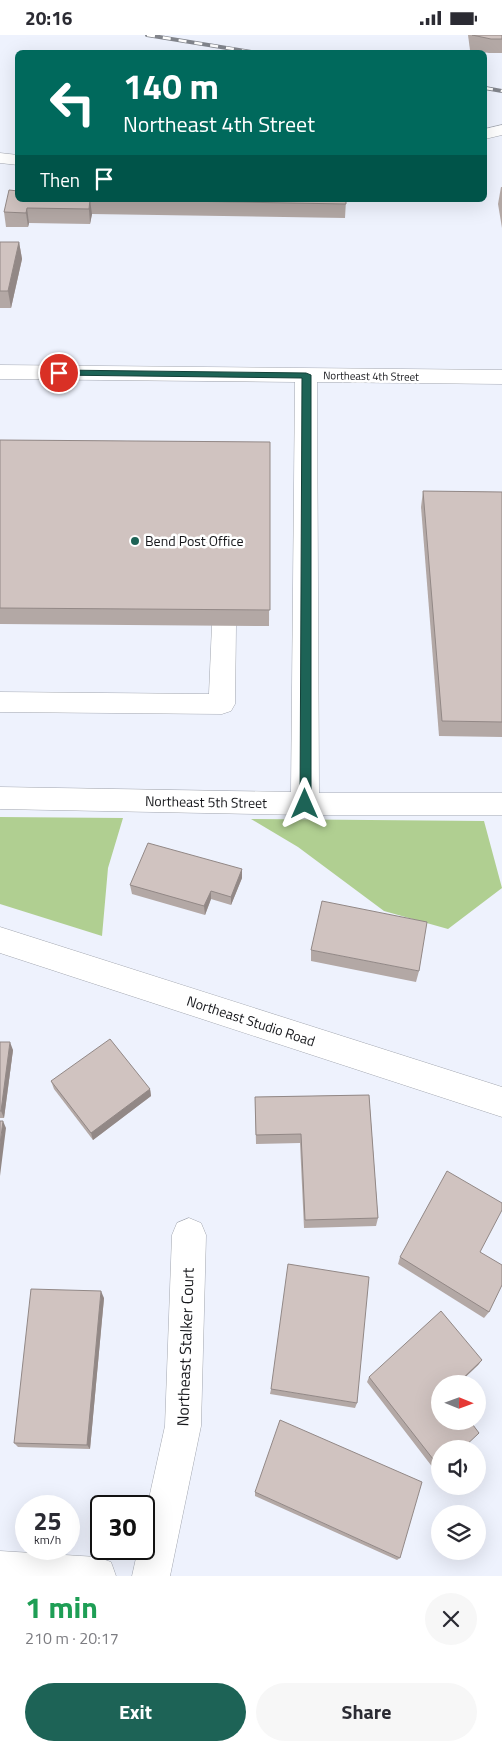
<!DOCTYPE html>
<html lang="en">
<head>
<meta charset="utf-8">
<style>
	:root { --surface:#fff; --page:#f7f7f7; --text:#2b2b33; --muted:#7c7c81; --accent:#1d6356 }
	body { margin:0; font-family:"Titillium Web",sans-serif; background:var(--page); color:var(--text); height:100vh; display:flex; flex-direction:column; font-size:19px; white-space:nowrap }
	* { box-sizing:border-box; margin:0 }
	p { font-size:16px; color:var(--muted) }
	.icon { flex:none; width:28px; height:28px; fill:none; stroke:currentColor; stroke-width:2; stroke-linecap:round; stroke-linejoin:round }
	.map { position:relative; height:1541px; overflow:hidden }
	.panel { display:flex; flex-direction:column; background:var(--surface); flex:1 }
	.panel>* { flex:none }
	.hud { position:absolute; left:15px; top:15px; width:472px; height:152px; border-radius:8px; box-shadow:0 5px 20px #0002; background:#00695c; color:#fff; overflow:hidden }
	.needle { width:32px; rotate:91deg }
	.tools { position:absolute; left:431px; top:1340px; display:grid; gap:10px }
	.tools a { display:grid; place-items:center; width:55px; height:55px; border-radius:50%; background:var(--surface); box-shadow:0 5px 20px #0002; font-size:25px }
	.speed { position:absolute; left:15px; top:1460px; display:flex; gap:10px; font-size:25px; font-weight:700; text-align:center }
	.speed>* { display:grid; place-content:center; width:65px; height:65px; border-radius:50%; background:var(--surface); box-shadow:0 5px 20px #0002; line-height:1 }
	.speed small { font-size:12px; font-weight:400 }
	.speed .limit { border:2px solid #111; border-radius:8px; background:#fff; color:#111 }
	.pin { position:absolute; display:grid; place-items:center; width:42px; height:42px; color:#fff; margin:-21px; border:2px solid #fff; border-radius:50%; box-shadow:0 1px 5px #0007 }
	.me { position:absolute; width:55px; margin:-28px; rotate:0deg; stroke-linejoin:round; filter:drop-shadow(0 0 4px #0008) }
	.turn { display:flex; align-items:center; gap:18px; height:105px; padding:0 25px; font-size:22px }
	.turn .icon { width:65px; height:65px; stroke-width:2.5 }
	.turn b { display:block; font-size:35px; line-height:42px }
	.then { display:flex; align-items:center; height:48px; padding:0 25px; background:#0003; gap:10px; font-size:19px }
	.round { display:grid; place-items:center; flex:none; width:52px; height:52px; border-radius:26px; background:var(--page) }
	.head { display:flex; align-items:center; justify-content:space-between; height:85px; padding:0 25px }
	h1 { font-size:30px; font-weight:700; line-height:38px; color:#1e9e55 }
	.action { display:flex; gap:10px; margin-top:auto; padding:10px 25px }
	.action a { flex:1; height:58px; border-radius:30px; background:var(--accent); color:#fff; font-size:20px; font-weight:700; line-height:58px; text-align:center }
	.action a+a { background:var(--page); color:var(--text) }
	.status { display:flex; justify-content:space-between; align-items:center; height:35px; padding:0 25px; background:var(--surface); direction:ltr }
	.status svg { height:14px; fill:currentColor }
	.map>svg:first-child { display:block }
</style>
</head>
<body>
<div class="status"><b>20:16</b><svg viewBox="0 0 49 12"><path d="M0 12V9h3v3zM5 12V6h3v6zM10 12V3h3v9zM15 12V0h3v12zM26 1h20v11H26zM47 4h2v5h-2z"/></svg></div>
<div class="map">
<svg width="502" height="1541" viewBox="0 0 502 1541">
	<rect width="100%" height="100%" fill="#eef2fd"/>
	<g fill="#b0cf91">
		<path d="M0 782 123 783 108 833 102 901 0 869Z"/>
		<path d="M251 784 484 786 502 853 448 894 384 876 298 812Z"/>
	</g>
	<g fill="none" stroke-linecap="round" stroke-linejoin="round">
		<defs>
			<g id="minor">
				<path d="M0 330 502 335V349L317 347 319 758H502V780H305L0 774V752L291 757 295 347 0 344Z"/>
				<path d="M224 581 233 583 236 590 235 669 231 676 222 679 0 677V657L209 659 212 590 215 583Z"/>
				<path d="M0 892 502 1052V1082L0 918Z"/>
				<path d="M189 1183 201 1188 206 1200 201 1391 170 1541H132L138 1514H144V1486L165 1391 172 1200 177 1188Z"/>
				<path d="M0 1516 97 1522 111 1527 116 1541H0Z"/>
			</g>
			<g id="major">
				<path d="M502 90V100L485 104V94Z"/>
				<path d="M0 118 18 120V130L0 128Z"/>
			</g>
		</defs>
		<use href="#minor" stroke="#a3a7b0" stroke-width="1"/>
		<use href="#major" stroke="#a3a7b0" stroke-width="1"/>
		<use href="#minor" fill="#fff" fill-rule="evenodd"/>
		<use href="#major" fill="#fff" fill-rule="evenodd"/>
		<defs>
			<g id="rail">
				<path d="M147 0 258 18"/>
				<path d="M485 53 502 56"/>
			</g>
		</defs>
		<use href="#rail" stroke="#82858c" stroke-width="4"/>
		<use href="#rail" stroke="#fff" stroke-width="2.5" stroke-dasharray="8" stroke-linecap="butt"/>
	</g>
	<g fill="#b3a8a5">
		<path d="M468 0H502V18H489L470 15Z"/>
		<path d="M501 152H502V193L498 169Z"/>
		<path d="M18 165H346L345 183 92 179 90 189 29 188 28 192H6L4 177Z"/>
		<path d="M0 207H19L22 224 11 273H0Z"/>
		<path d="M0 405 270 407 269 591 0 589Z"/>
		<path d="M423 456 502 457V702L439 701 421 472Z"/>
		<path d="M242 834V843L231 870 211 864 205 880 132 859 130 850Z"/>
		<path d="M311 915 419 936 416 947 311 926Z"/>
		<path d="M0 1007 13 1015 4 1083H0Z"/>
		<path d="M51 1046 150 1054 151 1061 93 1105 54 1054Z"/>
		<path d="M369 1060 378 1183 376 1191 304 1193 300 1108 256 1109 255 1062Z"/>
		<path d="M480 1217 489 1277 484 1283 398 1229 400 1222Z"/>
		<path d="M104 1263 90 1414 18 1412 14 1408Z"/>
		<path d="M482 1325 478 1330 458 1349H440V1435L437 1438 367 1347 369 1342Z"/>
		<path d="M271 1354 357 1368 355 1373 270 1359Z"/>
		<path d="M255 1457 400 1523 397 1525 255 1461Z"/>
	</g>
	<g fill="#928886">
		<path d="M90 165 92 179 90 189 89 174Z"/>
		<path d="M27 173 29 188 28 192 26 178Z"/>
		<path d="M19 207 22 224 11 273 8 256Z"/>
		<path d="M242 834V843L231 870V862Z"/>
		<path d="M211 856V864L205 880 204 871Z"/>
		<path d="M10 1007 13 1015 4 1083 1 1076Z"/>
		<path d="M150 1054 151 1061 93 1105 91 1098Z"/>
		<path d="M3 1086 6 1093 0 1141V1109Z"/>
		<path d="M101 1256 104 1263 90 1414 87 1410Z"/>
		<path d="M482 1325 478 1330 458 1349H457Z"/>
	</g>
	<g fill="#d0c3c0" stroke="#928886">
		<path d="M472 0H502V4H491Z"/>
		<path d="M9 155 18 156V165H90L89 174 27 173 26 178 4 177Z"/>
		<path d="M124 165H346V169Z"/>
		<path d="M0 207H19L8 256H0Z"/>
		<path d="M0 405 270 407V575L0 573Z"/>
		<path d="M423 456 502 457V687L442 686Z"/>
		<path d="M148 808 242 834 231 862 211 856 204 871 130 850Z"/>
		<path d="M322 866 427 887 419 936 311 915Z"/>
		<path d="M110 1004 150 1054 91 1098 51 1046Z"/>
		<path d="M0 1007H10L1 1076H0Z"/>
		<path d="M369 1060 378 1183 305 1185 301 1099 256 1100 255 1062Z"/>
		<path d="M0 1086H3L0 1109Z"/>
		<path d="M447 1136 502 1168V1175L480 1217 502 1230V1250L489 1277 400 1222Z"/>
		<path d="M288 1229 369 1242 357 1368 271 1354Z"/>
		<path d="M31 1254 101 1256 87 1410 14 1408Z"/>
		<path d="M441 1276 482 1325 457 1349H440V1386H470L479 1398 462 1414H440V1433L369 1342Z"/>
		<path d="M280 1385 422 1447 400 1523 255 1457Z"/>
	</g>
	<path fill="#1d6356" stroke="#134038" d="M59 335 306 338 311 340V769L309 772H301L300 769 302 343 56 340 55 338Z"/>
	<circle fill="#1d6356" stroke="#fff" stroke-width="2" cx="135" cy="506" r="5"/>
	<g text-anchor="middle" stroke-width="5" stroke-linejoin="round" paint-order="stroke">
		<g font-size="11" fill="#16171b" stroke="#fff">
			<text transform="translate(371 341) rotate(1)" y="4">Northeast 4th Street</text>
		</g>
		<g font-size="14" fill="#16171b" stroke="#fff" text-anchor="start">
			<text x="145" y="511">Bend Post Office</text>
		</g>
		<g font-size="14" fill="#16171b" stroke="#fff">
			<text transform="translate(206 767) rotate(1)" y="5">Northeast 5th Street</text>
			<text transform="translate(251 986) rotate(18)" y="5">Northeast Studio Road</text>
		</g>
		<g font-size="16" fill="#16171b" stroke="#fff">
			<text transform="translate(185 1312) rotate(-88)" y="6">Northeast Stalker Court</text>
		</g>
	</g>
</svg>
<div class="tools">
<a><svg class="needle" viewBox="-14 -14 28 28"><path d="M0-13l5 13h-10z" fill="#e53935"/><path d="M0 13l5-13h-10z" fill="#7c7c81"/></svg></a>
<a><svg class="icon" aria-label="sound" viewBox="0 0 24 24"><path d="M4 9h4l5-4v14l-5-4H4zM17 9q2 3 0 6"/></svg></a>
<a><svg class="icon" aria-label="layers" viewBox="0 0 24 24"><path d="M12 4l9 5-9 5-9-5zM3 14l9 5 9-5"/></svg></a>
</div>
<div class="speed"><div>25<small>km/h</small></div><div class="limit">30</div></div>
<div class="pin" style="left:59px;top:338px;background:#d93025"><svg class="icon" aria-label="arrive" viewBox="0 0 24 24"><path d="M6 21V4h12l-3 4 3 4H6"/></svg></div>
<svg class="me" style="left:305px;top:769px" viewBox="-20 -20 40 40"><path d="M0-17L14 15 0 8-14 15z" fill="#1d6356" stroke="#fff" stroke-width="4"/></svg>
<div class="hud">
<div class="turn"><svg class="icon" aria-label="left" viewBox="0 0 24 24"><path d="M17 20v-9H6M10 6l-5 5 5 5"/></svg><div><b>140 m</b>Northeast 4th Street</div></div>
<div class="then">Then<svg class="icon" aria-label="arrive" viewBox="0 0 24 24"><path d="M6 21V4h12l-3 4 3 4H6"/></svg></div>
</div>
</div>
<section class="panel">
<div class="head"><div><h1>1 min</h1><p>210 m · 20:17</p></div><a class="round"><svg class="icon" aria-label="close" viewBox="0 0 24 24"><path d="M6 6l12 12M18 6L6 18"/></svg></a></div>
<div class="action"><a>Exit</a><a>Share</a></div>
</section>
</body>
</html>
